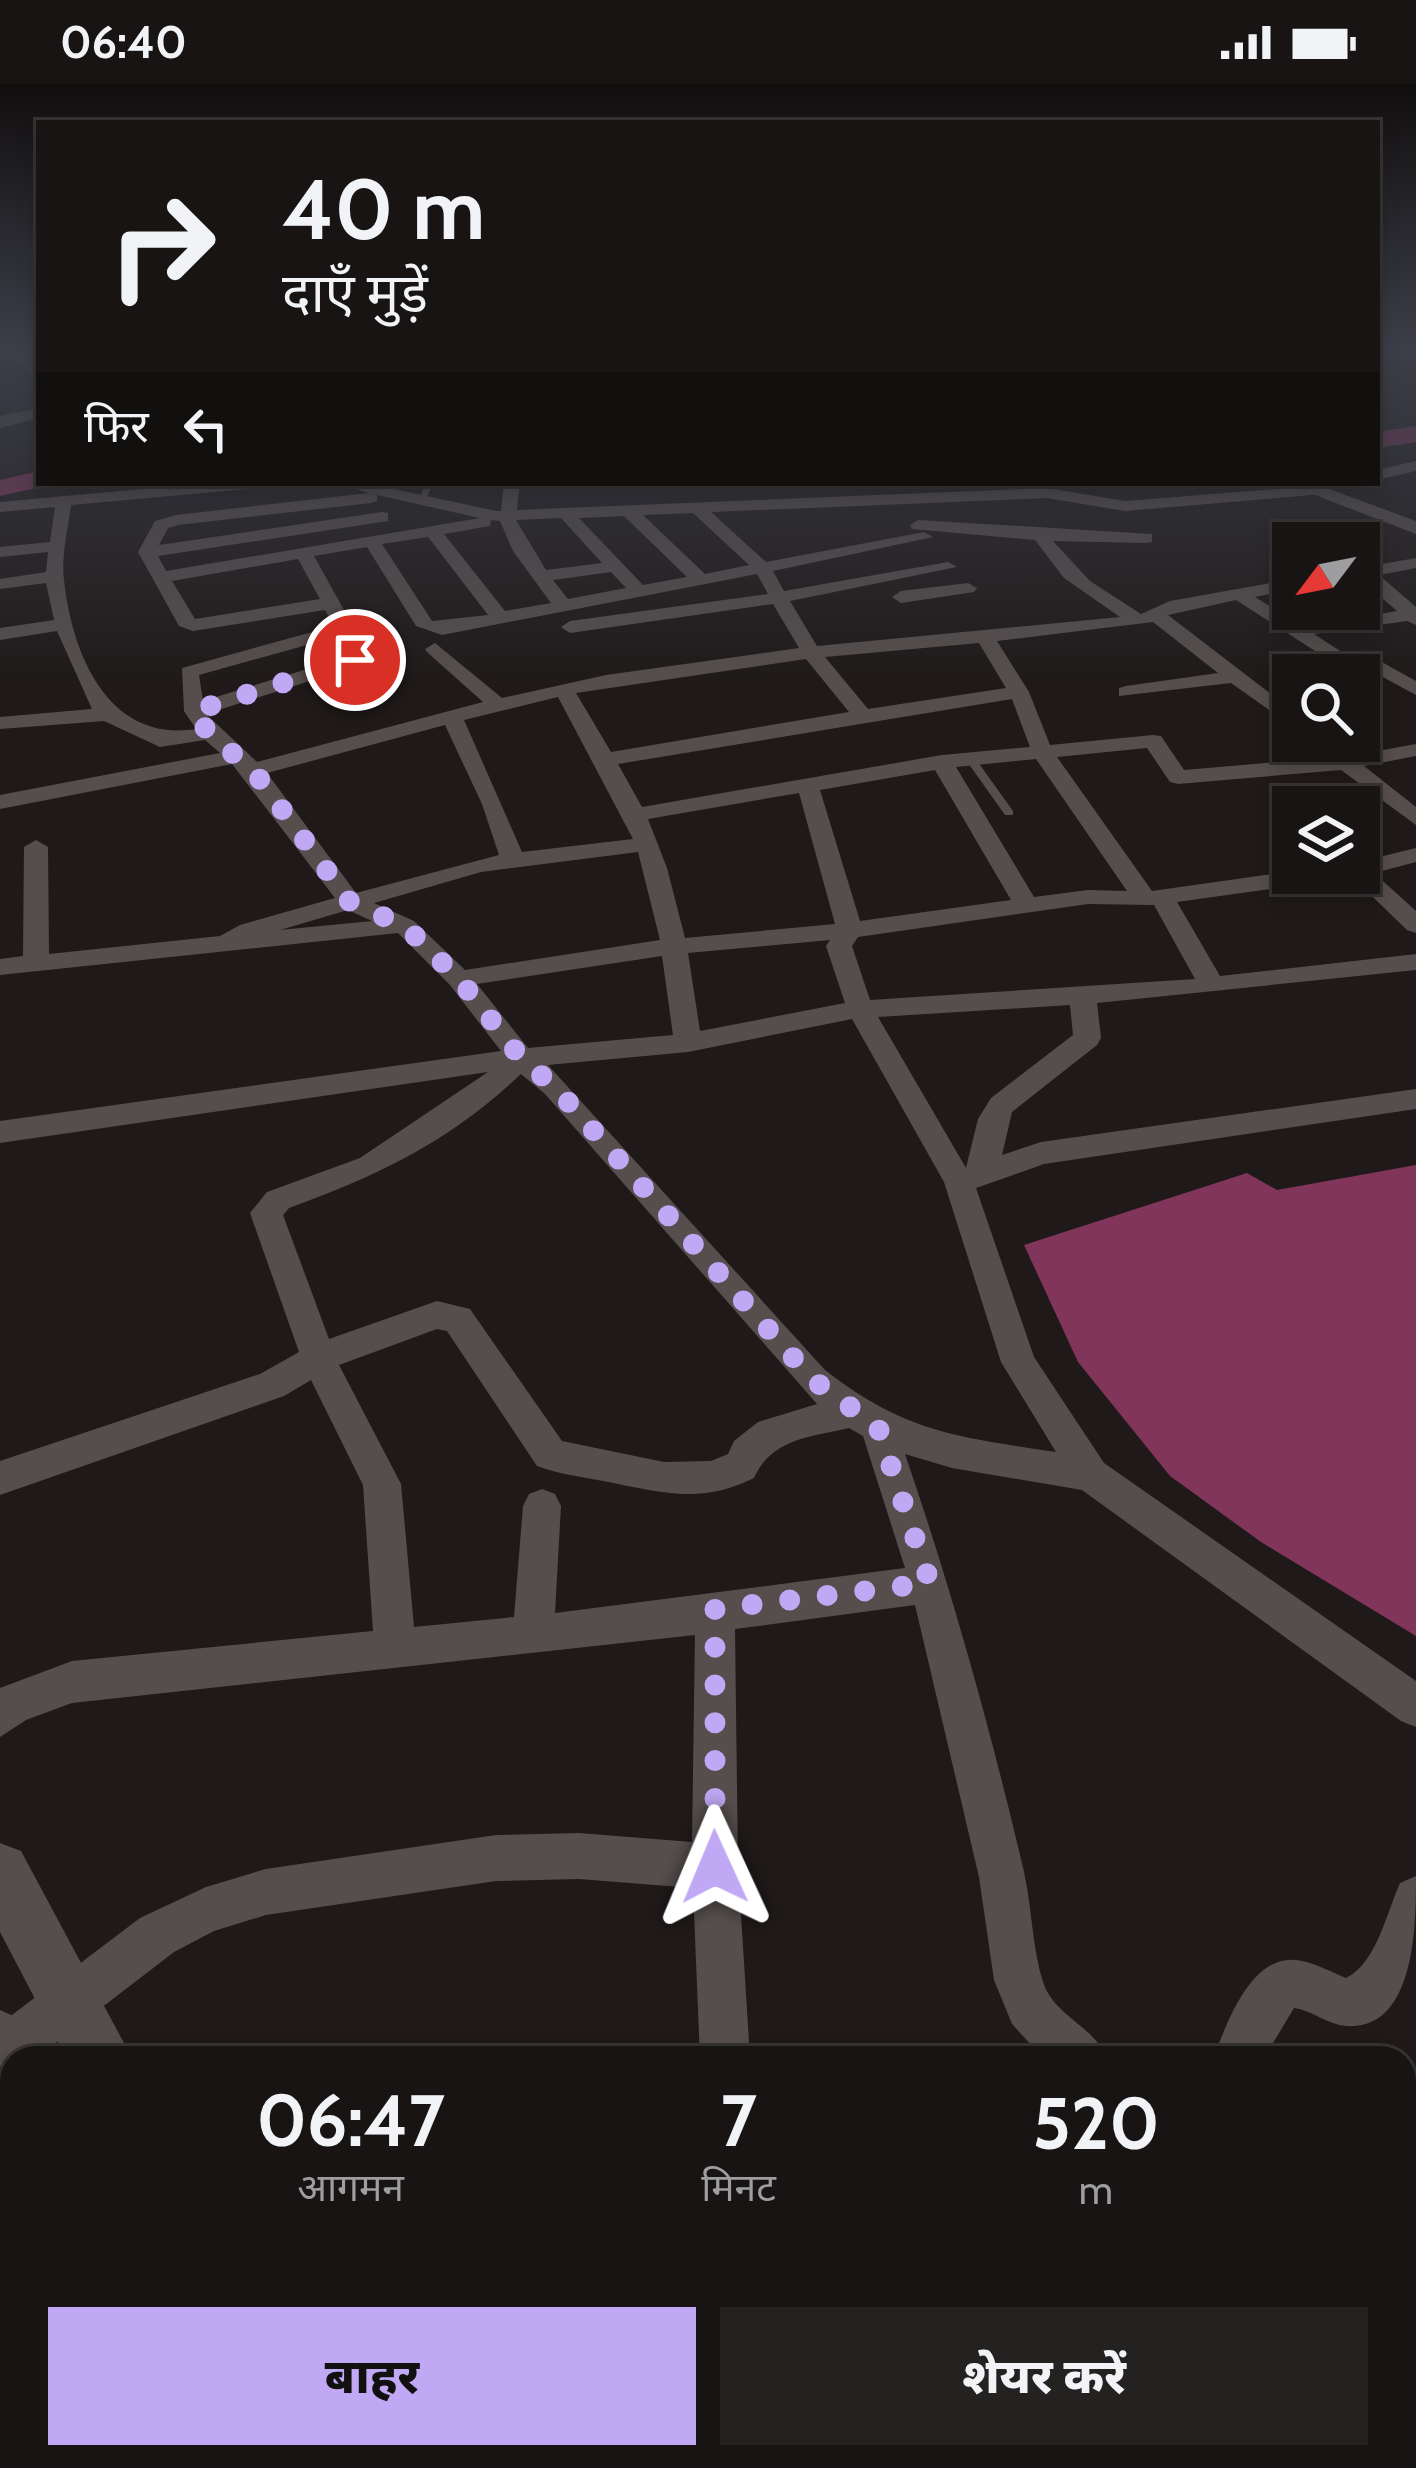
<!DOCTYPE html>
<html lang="hi">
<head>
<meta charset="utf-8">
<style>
	:root { --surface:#171413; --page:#242121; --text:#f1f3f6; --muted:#9e9ea0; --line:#363333; --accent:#c0a8f4 }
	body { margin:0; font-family:Cabin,"Noto Sans Devanagari",sans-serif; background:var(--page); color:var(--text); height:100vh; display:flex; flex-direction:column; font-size:45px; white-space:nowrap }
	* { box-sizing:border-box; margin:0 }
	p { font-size:39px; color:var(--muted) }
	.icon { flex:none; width:66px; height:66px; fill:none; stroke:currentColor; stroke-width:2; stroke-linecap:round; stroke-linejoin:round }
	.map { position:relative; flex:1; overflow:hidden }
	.sheet { position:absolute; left:0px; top:1962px; width:1416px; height:423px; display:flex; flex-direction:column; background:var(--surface); border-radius:36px 36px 0 0; box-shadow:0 6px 18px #0003,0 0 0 3px var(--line) }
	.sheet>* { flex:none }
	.guide { position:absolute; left:36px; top:36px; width:1344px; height:366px; border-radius:0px; box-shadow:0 6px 18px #0003,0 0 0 3px var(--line); background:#171413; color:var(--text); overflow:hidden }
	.needle { width:78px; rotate:238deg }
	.fabs { position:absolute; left:1272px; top:438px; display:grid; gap:24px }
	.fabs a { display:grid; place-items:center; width:108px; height:108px; border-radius:0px; background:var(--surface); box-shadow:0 6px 18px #0003,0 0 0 3px var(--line); font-size:60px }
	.pin { position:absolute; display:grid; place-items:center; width:102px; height:102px; color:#fff; margin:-51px; border:6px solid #fff; border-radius:50%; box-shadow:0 3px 12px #0007 }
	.me { position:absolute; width:132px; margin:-66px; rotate:359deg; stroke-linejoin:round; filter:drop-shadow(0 0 9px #0008) }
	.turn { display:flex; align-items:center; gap:42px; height:252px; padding:0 48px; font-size:54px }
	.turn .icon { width:156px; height:156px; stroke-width:2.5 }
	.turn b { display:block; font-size:84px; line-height:102px }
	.then { display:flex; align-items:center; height:114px; padding:0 48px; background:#0003; gap:24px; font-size:45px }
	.eta { display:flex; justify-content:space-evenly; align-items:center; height:204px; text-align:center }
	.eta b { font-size:72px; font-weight:800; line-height:84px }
	.primary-button { display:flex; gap:24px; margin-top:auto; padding:24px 48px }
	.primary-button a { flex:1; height:138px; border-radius:0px; background:var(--accent); color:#111; font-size:48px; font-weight:800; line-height:138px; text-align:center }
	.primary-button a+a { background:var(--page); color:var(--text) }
	.status { display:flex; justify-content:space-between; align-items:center; height:84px; padding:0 60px; background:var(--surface); direction:ltr }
	.status svg { height:33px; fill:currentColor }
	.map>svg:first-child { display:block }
</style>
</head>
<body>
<div class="status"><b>06:40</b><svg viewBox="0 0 49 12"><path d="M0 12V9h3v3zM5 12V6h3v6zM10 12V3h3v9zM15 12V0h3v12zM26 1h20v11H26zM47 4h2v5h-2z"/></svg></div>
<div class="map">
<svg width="1416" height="2384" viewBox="0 0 1416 2384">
	<rect width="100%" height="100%" fill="#1f1a19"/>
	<path fill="#422605" d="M1416 2060V2384H1317L1320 2373H1404V2099Z"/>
	<path fill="#81355a" d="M1416 1081V1552L1261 1458 1170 1392 1078 1278 1024 1161 1247 1089 1277 1106Z"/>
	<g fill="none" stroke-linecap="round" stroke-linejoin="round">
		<g fill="#81355a" fill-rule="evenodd">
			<path d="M1416 342V358L1377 364V348Z"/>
			<path d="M39 387V399L49 401 0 412V396Z"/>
		</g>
		<g fill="#554e4d" fill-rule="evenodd">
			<path d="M425 399H433L424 420H418Z"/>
			<path d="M971 673 975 674 1013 727V731H1005L966 676Z"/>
		</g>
		<g fill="#554e4d" fill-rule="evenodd">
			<path d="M15 267 39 283V293L0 268Z"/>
			<path d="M1416 377V387L1377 396V386Z"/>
			<path d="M208 399H268L260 404 71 421C68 446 61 471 64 496 72 570 108 659 196 645L184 627 182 584 334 542 325 526 193 547 179 542 138 468 155 437 176 431 369 409 336 399H366L496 427H501L504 399H557L519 405 517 426 1047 404 1125 417 1351 399 1312 411 1125 427 1047 414 711 428 766 478 924 448 933 453 773 487 784 507 948 478 957 483 790 517 817 562 1120 533 1064 494 1035 456 912 445 910 441 918 436 1152 450V458L1146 459 1053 457 1090 497 1141 530 1170 517 1293 495V505L1255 513 1304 543 1397 527 1359 494V484L1416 474V484L1379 491 1416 523V541L1407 537 1314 550 1354 576 1371 572 1416 597V611L1357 579 1340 583 1236 516 1168 531 1293 627V643L1231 599 1119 612V604L1126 602 1218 589 1153 538 997 557 1029 608 1050 661 1153 651 1161 652 1184 686 1326 674 1307 657H1331L1350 672 1416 660V672L1364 682 1416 723V741L1341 686 1178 700 1170 698 1147 664 1057 673 1152 807 1293 787 1346 789 1334 796 1177 818 1220 892 1416 870V886L1097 919 1101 954 1097 961 1012 1028 1002 1071 1041 1058 1416 1005V1025L1044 1080 976 1104 1034 1273 1104 1379 1416 1597V1643L1401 1637 1082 1406 952 1384 905 1370C952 1507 991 1647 1024 1788 1032 1824 1032 1863 1043 1898 1054 1932 1094 1942 1107 1974H1043L1012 1940 994 1896 979 1793 915 1521 735 1545 738 1783 750 1974H700L693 1804 579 1795 496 1797 266 1831 214 1847 174 1868 36 1974H12V1991L0 1996V1940L140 1834 206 1803 266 1785 496 1751 579 1749 692 1758 695 1551 72 1619 26 1636 0 1653V1604L72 1577 373 1547 363 1401 311 1296 284 1312 0 1411V1377L260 1290 299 1268 250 1129 267 1108 360 1074 488 988 0 1059V1037L501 967 450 901 398 849 0 891V875L23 872 24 763 36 756 48 763 49 870 220 852 240 841 335 814 232 680 0 725V711L220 669 205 656 160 663 104 637 0 645V633L92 625 57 547 0 556V544L54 536 46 499 0 505V495L46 488 48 468 0 473V463L50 458 55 423 0 428V418ZM377 411 480 434 166 487 158 472 388 437V429L382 428 159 461 168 444 178 441 371 419 377 417ZM693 429 749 481 705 490 643 431ZM624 432 687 493 643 501 579 434ZM561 434 602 479 546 486 516 436ZM491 436 500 437 513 467 551 519 505 527 444 450 490 442ZM428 453 429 454 488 531 432 537 382 460ZM367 463 416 542 442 551 757 490 768 510 570 537 561 543 570 549 773 520 799 564 606 591 502 614 435 559 425 565 428 569 483 618 257 678 206 630 354 583 369 571 314 472ZM298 475 320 515 195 535 172 497ZM611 488 626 504 568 515 553 496ZM339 552 348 569 340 575 203 617 199 591ZM979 559 1006 604 868 625 825 573ZM806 575 849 628 611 668 576 609ZM558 613 633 755 522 768 464 636ZM1012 615 1030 663 942 671 642 723 618 680ZM445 641 482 720 499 771 356 809 267 689ZM1036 675 1127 807 1088 806 1034 813 956 683ZM935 686 1011 816 860 837 820 706ZM799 709 835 840 685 854 667 784 648 735ZM638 768 660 856 465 886 414 837 374 819 481 788ZM1088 820 1154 821 1195 895 870 916 852 862 858 853ZM348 826 372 837 280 846ZM830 856 826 862 845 919 700 947 688 869ZM662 872 673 951 528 964 477 900ZM1070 921 1073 951 991 1014 978 1035 966 1084 878 933ZM852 935 944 1098 1001 1278 1056 1368C958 1353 906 1349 825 1286L548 981 688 968ZM521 990 545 1010 817 1320 758 1338 734 1357 728 1370 711 1377 664 1378 562 1357 470 1225 437 1217 329 1255 283 1131 289 1124C381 1090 449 1058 521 990ZM437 1245 447 1247 537 1382C559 1390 581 1393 603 1397 660 1408 700 1421 754 1394 772 1354 811 1353 849 1344L863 1352 905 1484 555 1529 561 1422 555 1410 542 1405 529 1410 523 1422 514 1533 414 1543 401 1400 339 1281Z"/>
			<path d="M968 499 977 504 974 508 901 519 892 513 901 507Z"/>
			<path d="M1416 764V778L1374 789 1416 827V849L1407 846 1348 789H1359V778Z"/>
			<path d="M1416 1792C1416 1839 1416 1947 1346 1942 1329 1941 1311 1926 1294 1924L1264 1974H1213C1227 1940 1252 1865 1302 1877 1316 1880 1332 1888 1346 1894 1376 1880 1387 1828 1400 1799Z"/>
			<path d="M12 2314V2372L0 2377V2319Z"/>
			<path d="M1046 2373H1104L1100 2384H1042Z"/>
		</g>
		<g fill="#554e4d" fill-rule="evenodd">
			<path d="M39 324V334L0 344V332Z"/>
			<path d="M1284 399H1313L1416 437V450Z"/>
			<path d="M0 1759 21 1767 132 1974H66L0 1848Z"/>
			<path d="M0 1926 22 1936 41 1974H12V2014L0 2009Z"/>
			<path d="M173 2373H248L252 2384H177Z"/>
			<path d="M277 2373H352L356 2384H281Z"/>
		</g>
	</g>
	<linearGradient id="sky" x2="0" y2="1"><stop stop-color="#110e0e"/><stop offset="0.44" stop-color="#3c3e49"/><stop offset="1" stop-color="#3c3e49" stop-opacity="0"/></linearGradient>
	<rect width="1416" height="601" fill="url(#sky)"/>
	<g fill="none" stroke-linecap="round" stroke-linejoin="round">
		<path stroke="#c0a8f4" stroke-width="21" stroke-dasharray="0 37.8" d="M355 576 194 627 209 650 253 686 350 818 405 842 459 895 521 974 555 1003 813 1296 878 1343 930 1499 715 1525V1783"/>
	</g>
</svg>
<div class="fabs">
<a><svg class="needle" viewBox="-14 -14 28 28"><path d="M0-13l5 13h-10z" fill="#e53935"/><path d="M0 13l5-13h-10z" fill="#9e9ea0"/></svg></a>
<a><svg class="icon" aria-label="search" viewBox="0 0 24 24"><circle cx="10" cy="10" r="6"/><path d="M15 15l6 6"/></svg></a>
<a><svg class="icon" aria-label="layers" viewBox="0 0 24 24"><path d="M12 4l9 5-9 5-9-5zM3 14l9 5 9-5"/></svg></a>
</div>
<div class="pin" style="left:355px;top:576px;background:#d93025"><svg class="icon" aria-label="arrive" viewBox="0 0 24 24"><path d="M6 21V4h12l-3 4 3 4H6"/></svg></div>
<svg class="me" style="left:715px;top:1783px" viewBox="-20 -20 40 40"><path d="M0-17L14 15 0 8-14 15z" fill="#c0a8f4" stroke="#fff" stroke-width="4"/></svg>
<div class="guide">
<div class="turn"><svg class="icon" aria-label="right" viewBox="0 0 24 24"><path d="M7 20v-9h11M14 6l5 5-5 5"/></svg><div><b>40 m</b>दाएँ मुड़ें</div></div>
<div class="then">फिर<svg class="icon" aria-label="left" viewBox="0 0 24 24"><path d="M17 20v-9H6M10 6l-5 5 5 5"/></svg></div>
</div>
<section class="sheet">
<div class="eta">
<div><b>06:47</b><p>आगमन</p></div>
<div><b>7</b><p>मिनट</p></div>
<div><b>520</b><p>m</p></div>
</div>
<div class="primary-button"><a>बाहर</a><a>शेयर करें</a></div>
</section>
</div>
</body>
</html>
